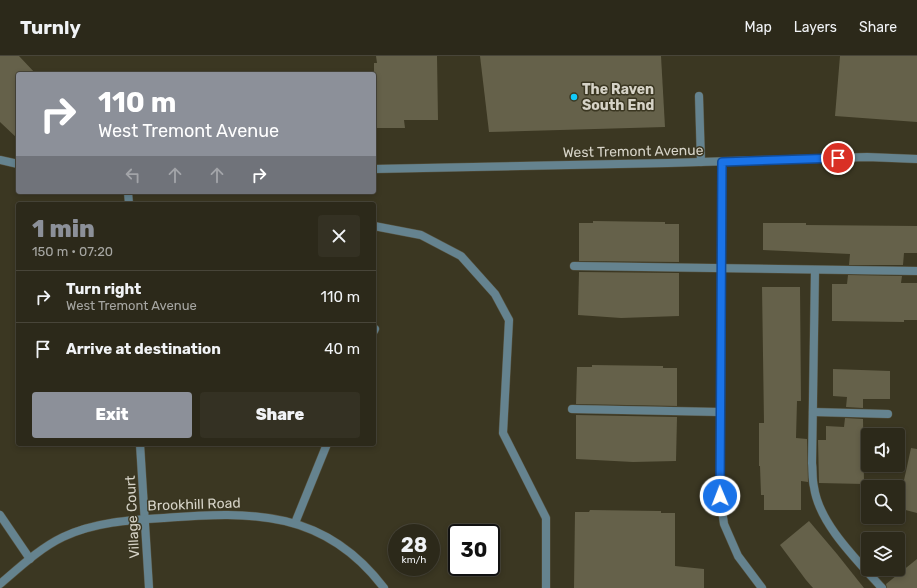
<!DOCTYPE html>
<html lang="en">
<head>
<meta charset="utf-8">
<style>
	:root { --surface:#2c291a; --page:#343123; --text:#f1f3f6; --muted:#a6a6a2; --line:#484539; --accent:#8c9099 }
	body { margin:0; font-family:Rubik,sans-serif; background:var(--page); color:var(--text); height:100vh; display:flex; flex-direction:column; font-size:15px; white-space:nowrap }
	* { box-sizing:border-box; margin:0 }
	p { font-size:13px; color:var(--muted) }
	.icon { flex:none; width:22px; height:22px; fill:none; stroke:currentColor; stroke-width:2; stroke-linecap:round; stroke-linejoin:round }
	.map { position:relative; flex:1; overflow:hidden }
	.side { position:absolute; left:16px; top:146px; width:360px; height:244px; display:flex; flex-direction:column; background:var(--surface); border-radius:4px; box-shadow:0 2px 6px #0003,0 0 0 1px var(--line) }
	.side>* { flex:none }
	.top-card { position:absolute; left:16px; top:16px; width:360px; height:122px; border-radius:4px; box-shadow:0 2px 6px #0003,0 0 0 1px var(--line); background:#8c9099; color:#fff; overflow:hidden }
	.buttons { position:absolute; left:861px; top:372px; display:grid; gap:8px }
	.buttons a { display:grid; place-items:center; width:44px; height:44px; border-radius:4px; background:var(--surface); box-shadow:0 2px 6px #0003,0 0 0 1px var(--line); font-size:20px }
	.speed { position:absolute; left:388px; top:468px; display:flex; gap:8px; font-size:20px; font-weight:700; text-align:center }
	.speed>* { display:grid; place-content:center; width:52px; height:52px; border-radius:50%; background:var(--surface); box-shadow:0 2px 6px #0003,0 0 0 1px var(--line); line-height:1 }
	.speed small { font-size:10px; font-weight:400 }
	.speed .limit { border:2px solid #111; border-radius:6px; background:#fff; color:#111 }
	.pin { position:absolute; display:grid; place-items:center; width:34px; height:34px; color:#fff; margin:-17px; border:2px solid #fff; border-radius:50%; box-shadow:0 1px 4px #0007 }
	.me { position:absolute; width:44px; margin:-22px; rotate:359deg; stroke-linejoin:round; filter:drop-shadow(0 0 3px #0008) }
	.turn { display:flex; align-items:center; gap:14px; height:84px; padding:0 16px; font-size:18px }
	.turn .icon { width:52px; height:52px; stroke-width:2.5 }
	.turn b { display:block; font-size:28px; line-height:34px }
	.lanes { display:flex; align-items:center; height:38px; padding:0 16px; background:#0003; justify-content:center; gap:20px; direction:ltr }
	.lanes .off { opacity:.35 }
	.round { display:grid; place-items:center; flex:none; width:42px; height:42px; border-radius:4px; background:var(--page) }
	.summary { display:flex; align-items:center; justify-content:space-between; height:68px; padding:0 16px }
	h1 { font-size:24px; font-weight:800; line-height:30px; color:var(--accent) }
	.cta { display:flex; gap:8px; margin-top:auto; padding:8px 16px }
	.cta a { flex:1; height:46px; border-radius:4px; background:var(--accent); color:#fff; font-size:16px; font-weight:800; line-height:46px; text-align:center }
	.cta a+a { background:var(--page); color:var(--text) }
	ul { padding:0; list-style:none }
	li { display:flex; align-items:center; gap:12px; height:52px; padding:0 16px; border-top:1px solid var(--line) }
	li div { flex:1 }
	li b { display:block; font-size:15px }
	li em { font-style:normal }
	header { display:flex; align-items:center; gap:24px; box-sizing:border-box; height:56px; padding:0 20px; background:var(--surface); border-bottom:1px solid var(--line) }
	header strong { font-size:19px }
	nav { display:flex; gap:22px; margin-inline-start:auto; font-size:14px }
	.map>svg:first-child { display:block }
</style>
</head>
<body>
<header>
<strong>Turnly</strong>
<nav><a>Map</a><a>Layers</a><a>Share</a></nav>
</header>
<div class="map">
<svg width="917" height="532" viewBox="0 0 917 532">
	<rect width="100%" height="100%" fill="#3b3722"/>
	<g fill="#65614a">
		<path d="M0 0H19L36 18H18V83L0 66Z"/>
		<path d="M376 0H437L438 64H404L405 72H374V7H377Z"/>
		<path d="M480 0H661L665 71 489 76Z"/>
		<path d="M840 0H917V66L835 60Z"/>
		<path d="M593 165 665 166V168H679V206L579 205V167H593Z"/>
		<path d="M763 167H806V169L917 170V197H904L903 209H849L850 198 763 194Z"/>
		<path d="M579 216 679 217V260L621 262 578 259Z"/>
		<path d="M848 219 902 220 901 227H917V264H904V266L832 265V228H847Z"/>
		<path d="M762 231H800L801 345H797L796 382 807 383 808 426 801 425V454H764V439H761L760 410H759V367H764Z"/>
		<path d="M592 309 663 310V312H677V350L576 348 577 311H592Z"/>
		<path d="M833 313 890 315V343H863V352L846 351 847 341 833 340Z"/>
		<path d="M576 359 677 361 676 405 633 406 576 403Z"/>
		<path d="M845 362 863 363 864 428 819 427 818 384H826V370L844 371Z"/>
		<path d="M911 392 917 393V457L898 452Z"/>
		<path d="M590 454 661 455V457H675V510L704 513V532H574L575 456H589Z"/>
		<path d="M809 465 837 498 864 532H813L806 524 780 489Z"/>
		<path d="M917 503V532H887L886 528Z"/>
	</g>
	<g fill="none" stroke-linecap="round" stroke-linejoin="round">
		<defs>
			<g id="lane">
				<path d="M699 40 701 106"/>
				<path d="M374 170 421 179 461 200 495 238 509 264 503 377 546 462V532"/>
				<path d="M574 210 917 215"/>
				<path d="M815 214 812 407C813 415 812 423 814 431 819 468 858 505 882 532"/>
				<path d="M374 275 375 273"/>
				<path d="M572 353 720 356"/>
				<path d="M813 356 888 358"/>
				<path d="M0 459 30 503"/>
				<path d="M295 467 327 388"/>
			</g>
			<g id="street">
				<path d="M0 104 18 108"/>
				<path d="M722 106 720 440 724 468 738 500 762 532"/>
				<path d="M374 113 668 107 867 101 917 103"/>
				<path d="M128 136 129 148"/>
				<path d="M140 388 149 532"/>
				<path d="M0 528C20 511 40 492 63 481 95 466 130 464 164 462 253 455 325 454 384 532"/>
			</g>
		</defs>
		<use href="#lane" stroke="#575340" stroke-width="9"/>
		<use href="#street" stroke="#575340" stroke-width="9"/>
		<use href="#lane" stroke="#65838f" stroke-width="8"/>
		<use href="#street" stroke="#65838f" stroke-width="8"/>
	</g>
	<g fill="none" stroke-linecap="round" stroke-linejoin="round">
		<defs>
			<path id="route" d="M720 440 722 106 838 102"/>
		</defs>
		<use href="#route" stroke="#114b97" stroke-width="10"/>
		<use href="#route" stroke="#1a73e8" stroke-width="7"/>
	</g>
	<circle fill="#12cafb" stroke="#3b3722" stroke-width="1.5" cx="574" cy="41" r="4"/>
	<g text-anchor="middle" stroke-width="3" stroke-linejoin="round" paint-order="stroke">
		<g font-size="14" font-weight="bold" fill="#d6d3c7" stroke="#3b3722" text-anchor="start">
			<text x="582" y="38">The Raven<tspan x="582" dy="16">South End</tspan></text>
		</g>
		<g font-size="14" fill="#d6d3c7" stroke="#3b3722">
			<text transform="translate(633 95) rotate(-1)" y="5">West Tremont Avenue</text>
			<text transform="translate(194 448) rotate(-2)" y="5">Brookhill Road</text>
			<text transform="translate(132 461) rotate(-93)" y="5">Village Court</text>
		</g>
	</g>
</svg>
<div class="buttons">
<a><svg class="icon" aria-label="sound" viewBox="0 0 24 24"><path d="M4 9h4l5-4v14l-5-4H4zM17 9q2 3 0 6"/></svg></a>
<a><svg class="icon" aria-label="search" viewBox="0 0 24 24"><circle cx="10" cy="10" r="6"/><path d="M15 15l6 6"/></svg></a>
<a><svg class="icon" aria-label="layers" viewBox="0 0 24 24"><path d="M12 4l9 5-9 5-9-5zM3 14l9 5 9-5"/></svg></a>
</div>
<div class="speed"><div>28<small>km/h</small></div><div class="limit">30</div></div>
<div class="pin" style="left:838px;top:102px;background:#d93025"><svg class="icon" aria-label="arrive" viewBox="0 0 24 24"><path d="M6 21V4h12l-3 4 3 4H6"/></svg></div>
<svg class="me" style="left:720px;top:440px" viewBox="-20 -20 40 40"><circle r="17" fill="#1a73e8" stroke="#fff" stroke-width="3"/><path d="M0-11L8 9 0 5-8 9z" fill="#fff"/></svg>
<div class="top-card">
<div class="turn"><svg class="icon" aria-label="right" viewBox="0 0 24 24"><path d="M7 20v-9h11M14 6l5 5-5 5"/></svg><div><b>110 m</b>West Tremont Avenue</div></div>
<div class="lanes"><svg class="icon off" aria-label="left" viewBox="0 0 24 24"><path d="M17 20v-9H6M10 6l-5 5 5 5"/></svg><svg class="icon off" aria-label="ahead" viewBox="0 0 24 24"><path d="M12 20V5M6 11l6-6 6 6"/></svg><svg class="icon off" aria-label="ahead" viewBox="0 0 24 24"><path d="M12 20V5M6 11l6-6 6 6"/></svg><svg class="icon" aria-label="right" viewBox="0 0 24 24"><path d="M7 20v-9h11M14 6l5 5-5 5"/></svg></div>
</div>
<section class="side">
<div class="summary"><div><h1>1 min</h1><p>150 m · 07:20</p></div><a class="round"><svg class="icon" aria-label="close" viewBox="0 0 24 24"><path d="M6 6l12 12M18 6L6 18"/></svg></a></div>
<ul>
<li><svg class="icon" aria-label="right" viewBox="0 0 24 24"><path d="M7 20v-9h11M14 6l5 5-5 5"/></svg><div><b>Turn right</b><p>West Tremont Avenue</p></div><em>110 m</em></li>
<li><svg class="icon" aria-label="arrive" viewBox="0 0 24 24"><path d="M6 21V4h12l-3 4 3 4H6"/></svg><div><b>Arrive at destination</b></div><em>40 m</em></li>
</ul>
<div class="cta"><a>Exit</a><a>Share</a></div>
</section>
</div>
</body>
</html>
